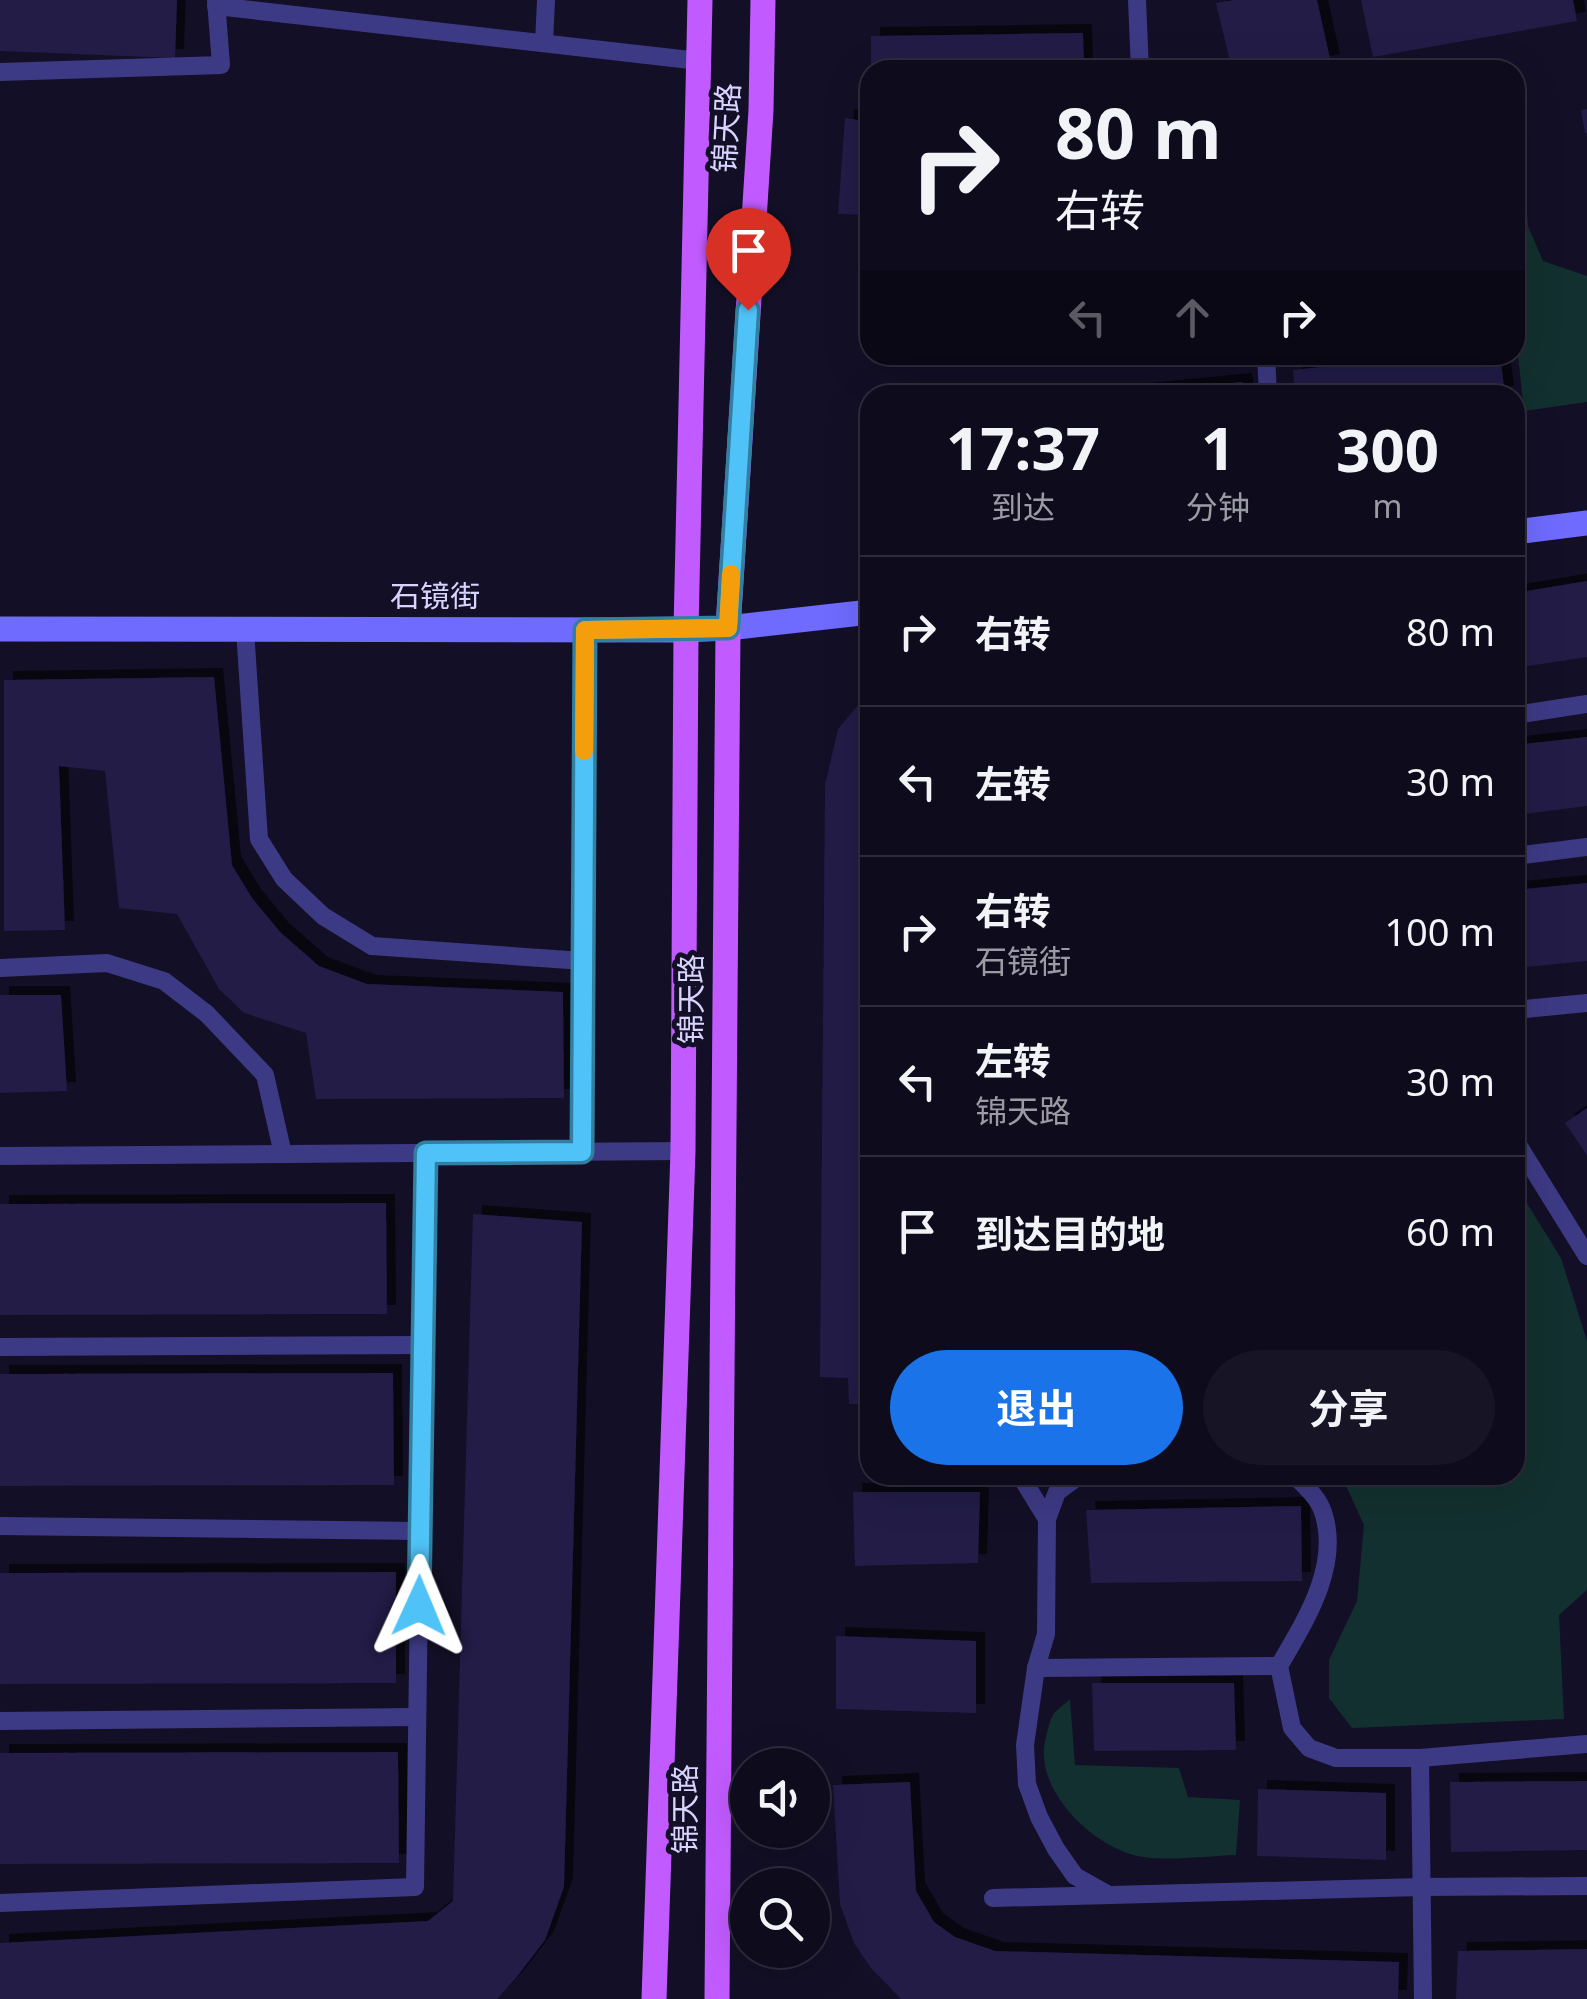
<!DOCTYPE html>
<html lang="zh">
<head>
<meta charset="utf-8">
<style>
  :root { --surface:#0e0b1c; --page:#171425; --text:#f1f3f6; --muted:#9b9ba3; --line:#2e2b3b; --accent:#1a73e8 }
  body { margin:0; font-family:"Noto Sans","Noto Sans SC",sans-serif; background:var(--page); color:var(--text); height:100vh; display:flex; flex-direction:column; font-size:38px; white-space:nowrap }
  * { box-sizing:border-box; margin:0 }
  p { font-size:32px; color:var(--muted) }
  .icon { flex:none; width:55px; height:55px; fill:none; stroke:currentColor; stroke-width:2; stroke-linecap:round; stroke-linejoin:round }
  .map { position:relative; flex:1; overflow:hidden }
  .panel { position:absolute; left:860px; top:385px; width:665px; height:1100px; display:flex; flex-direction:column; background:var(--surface); border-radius:30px; box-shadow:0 10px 40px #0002,0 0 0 2px var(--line) }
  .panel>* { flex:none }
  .banner { position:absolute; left:860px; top:60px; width:665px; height:305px; border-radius:30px; box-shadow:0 10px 40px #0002,0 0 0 2px var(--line); background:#0e0b1c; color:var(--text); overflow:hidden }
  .fabs { position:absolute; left:730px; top:1748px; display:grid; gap:20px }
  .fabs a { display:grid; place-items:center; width:100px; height:100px; border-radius:50%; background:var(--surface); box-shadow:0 10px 40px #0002,0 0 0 2px var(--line); font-size:50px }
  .pin { position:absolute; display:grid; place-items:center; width:85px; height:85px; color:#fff; margin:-102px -42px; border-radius:50% 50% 50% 0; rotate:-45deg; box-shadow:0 0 10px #0007 }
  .pin .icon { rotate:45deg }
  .me { position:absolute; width:110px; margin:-55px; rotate:1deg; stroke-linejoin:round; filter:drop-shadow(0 0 8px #0008) }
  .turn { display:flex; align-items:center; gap:35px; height:210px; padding:0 30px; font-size:45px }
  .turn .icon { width:130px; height:130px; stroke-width:2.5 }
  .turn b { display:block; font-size:70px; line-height:85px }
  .lanes { display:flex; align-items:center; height:95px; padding:0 30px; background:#0003; justify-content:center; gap:50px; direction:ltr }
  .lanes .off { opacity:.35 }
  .eta { display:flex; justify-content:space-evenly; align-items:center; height:170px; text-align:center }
  .eta b { font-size:60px; font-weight:700; line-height:70px }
  .action { display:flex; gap:20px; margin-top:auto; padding:20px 30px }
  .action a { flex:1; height:115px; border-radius:60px; background:var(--accent); color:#fff; font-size:40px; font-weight:700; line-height:115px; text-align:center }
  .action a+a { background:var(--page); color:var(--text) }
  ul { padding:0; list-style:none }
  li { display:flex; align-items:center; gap:30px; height:150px; padding:0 30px; border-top:2px solid var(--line) }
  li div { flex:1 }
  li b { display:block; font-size:38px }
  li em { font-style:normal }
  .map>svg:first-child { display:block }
</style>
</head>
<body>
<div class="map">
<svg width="1587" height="1999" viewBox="0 0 1587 1999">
  <defs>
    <filter id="shadow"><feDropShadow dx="9" dy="-9" stdDeviation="0" flood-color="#0009"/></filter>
  </defs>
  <rect width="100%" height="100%" fill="#130f26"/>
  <g fill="#12302f">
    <polygon points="1519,105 1528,226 1543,261 1587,276 1587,402 1524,411 1515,328 1515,106"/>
    <polygon points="1515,1184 1561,1258 1587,1341 1587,1590 1559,1615 1564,1719 1352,1728 1329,1698 1329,1660 1357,1601 1364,1525 1341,1475 1515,1475"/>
    <path d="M1070,1699l5,66 104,3 9,29 52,3 -4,55c-26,1 -68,6 -93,2 -48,-7 -112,-68 -97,-120 2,-7 3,-16 7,-22 4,-6 12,-11 17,-16z"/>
  </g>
  <g fill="#241b47" filter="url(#shadow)">
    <polygon points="0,0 177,0 175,58 0,51"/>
    <polygon points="1234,0 1317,0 1331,63 1296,70 1232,70 1216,3"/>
    <polygon points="1361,0 1573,0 1577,21 1373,57"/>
    <polygon points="1083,33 1084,70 871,70 871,36"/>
    <polygon points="1587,109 1587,133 1585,133 1581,110"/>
    <polygon points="845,118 870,122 870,215 838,214"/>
    <polygon points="1436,355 1500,355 1505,395 1295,395 1293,370"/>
    <polygon points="1243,382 1245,395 1138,395 1138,392"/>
    <polygon points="1587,581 1587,657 1515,668 1515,593"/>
    <polygon points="214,677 232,865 252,898 280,932 319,966 367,984 563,992 564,1098 316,1099 306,1033 244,1013 219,989 177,914 119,908 105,771 59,766 65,930 4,931 4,680"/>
    <polygon points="870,695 870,1405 849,1404 848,1378 820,1377 825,785 838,729 864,698"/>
    <polygon points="1587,737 1587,806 1515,815 1515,745"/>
    <polygon points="1587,883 1587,961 1515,968 1515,890"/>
    <polygon points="0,995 61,995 67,1091 0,1093"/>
    <polygon points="1587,1108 1587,1155 1565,1123"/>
    <polygon points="386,1203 387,1314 0,1315 0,1204"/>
    <polygon points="473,1214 582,1222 564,1887 545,1940 516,1978 497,1999 0,1999 0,1943 428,1921 453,1901"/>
    <polygon points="393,1373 394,1485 0,1486 0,1374"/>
    <polygon points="853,1492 980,1492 978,1563 855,1566"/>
    <polygon points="1301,1506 1302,1581 1091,1583 1086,1510"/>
    <polygon points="396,1572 396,1683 0,1684 0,1573"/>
    <polygon points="836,1636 976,1641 976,1713 836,1709"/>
    <polygon points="1092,1683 1234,1683 1236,1750 1094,1751"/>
    <polygon points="398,1752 399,1863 0,1864 0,1753"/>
    <polygon points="1587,1781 1587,1850 1451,1852 1450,1782"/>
    <polygon points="910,1782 916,1891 934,1922 955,1937 995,1951 1399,1962 1398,1999 901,1999 871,1968 854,1943 840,1904 833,1785"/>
    <polygon points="1258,1789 1386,1793 1386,1860 1257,1856"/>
    <polygon points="1587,1949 1587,1999 1456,1999 1458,1951"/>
  </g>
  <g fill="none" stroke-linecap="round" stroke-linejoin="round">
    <g stroke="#3d3a85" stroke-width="18">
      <polyline points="1137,0 1140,70"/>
      <polyline points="216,6 699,61"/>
      <polyline points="544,43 546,0"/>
      <polyline points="0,72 221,65 216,0"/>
      <polyline points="1266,355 1268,395"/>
      <polyline points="245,630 259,839 284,879 323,916 372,946 583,961"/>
      <polyline points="1515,715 1587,704"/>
      <polyline points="1515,856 1587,847"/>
      <polyline points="0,968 107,963 164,981 207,1014 265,1075 283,1154"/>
      <polyline points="1515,1010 1587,1003"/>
      <polyline points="1515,1140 1587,1256"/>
      <polyline points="582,1152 585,630"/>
      <polyline points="0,1156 683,1151"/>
      <polyline points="0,1347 423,1345"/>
      <polyline points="1020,1475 1047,1519"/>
      <polyline points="1086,1475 1079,1476 1057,1492 1047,1519 1046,1634 1036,1668 1025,1745 1027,1784 1039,1817 1056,1849 1075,1876 1109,1895"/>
      <path d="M1294,1475c11,11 24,22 29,37 18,54 -18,109 -44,154l13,62 17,20 27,10h84l167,-14"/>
      <polyline points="0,1526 420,1531"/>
      <polyline points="1036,1668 1279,1666"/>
      <polyline points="0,1721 417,1717"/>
      <polyline points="1420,1758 1423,1999"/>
      <polyline points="993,1898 1421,1887 1587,1886"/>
      <polyline points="0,1903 415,1887 425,1153"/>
    </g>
    <g stroke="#6f6bff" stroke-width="25">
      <polyline points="1515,532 1587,523"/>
      <polyline points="0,629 686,630 728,628 870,612"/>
    </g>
    <g stroke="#c25bff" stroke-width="25">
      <polyline points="654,1999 683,1151 686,630 700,0"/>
      <polyline points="717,1999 728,628 761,110 763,0"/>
    </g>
  </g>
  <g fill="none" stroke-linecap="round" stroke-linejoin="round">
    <g stroke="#337fa1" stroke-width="25">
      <polyline id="route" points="419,1606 426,1153 582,1152 585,630 728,628 748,310"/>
    </g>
    <use href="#route" stroke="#4fc3f7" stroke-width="18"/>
    <polyline stroke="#f59e0b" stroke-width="18" points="584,751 585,630 728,628 731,574"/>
  </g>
  <g text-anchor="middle" stroke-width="10" stroke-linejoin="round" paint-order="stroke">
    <g font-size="30" fill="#d9d4ff" stroke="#130f26">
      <text transform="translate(727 128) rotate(-87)" y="10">锦天路</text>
      <text x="435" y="607">石镜街</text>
      <text transform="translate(692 999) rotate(-90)" y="10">锦天路</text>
      <text transform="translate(686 1809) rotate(-90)" y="10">锦天路</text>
    </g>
  </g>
</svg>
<div class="fabs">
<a><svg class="icon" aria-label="sound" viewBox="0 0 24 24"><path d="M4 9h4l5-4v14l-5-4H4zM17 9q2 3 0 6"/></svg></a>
<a><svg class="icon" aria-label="search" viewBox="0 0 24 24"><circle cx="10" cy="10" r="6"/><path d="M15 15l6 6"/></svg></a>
</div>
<div class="pin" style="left:748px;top:310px;background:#d93025"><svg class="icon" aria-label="arrive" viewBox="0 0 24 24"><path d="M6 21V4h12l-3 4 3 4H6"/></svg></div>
<svg class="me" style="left:419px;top:1606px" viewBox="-20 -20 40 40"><path d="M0-17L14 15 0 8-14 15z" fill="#4fc3f7" stroke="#fff" stroke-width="4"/></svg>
<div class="banner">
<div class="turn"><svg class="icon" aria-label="right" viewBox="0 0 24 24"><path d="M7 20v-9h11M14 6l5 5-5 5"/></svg><div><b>80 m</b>右转</div></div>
<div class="lanes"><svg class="icon off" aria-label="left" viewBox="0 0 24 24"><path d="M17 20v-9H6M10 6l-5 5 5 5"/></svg><svg class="icon off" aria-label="ahead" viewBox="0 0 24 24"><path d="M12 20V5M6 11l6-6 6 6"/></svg><svg class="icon" aria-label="right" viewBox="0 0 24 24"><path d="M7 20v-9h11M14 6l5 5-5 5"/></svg></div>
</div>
<section class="panel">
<div class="eta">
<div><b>17:37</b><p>到达</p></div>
<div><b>1</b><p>分钟</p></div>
<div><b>300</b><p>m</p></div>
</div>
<ul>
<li><svg class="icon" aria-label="right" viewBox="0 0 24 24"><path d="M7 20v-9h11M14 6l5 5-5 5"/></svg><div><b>右转</b></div><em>80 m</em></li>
<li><svg class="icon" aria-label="left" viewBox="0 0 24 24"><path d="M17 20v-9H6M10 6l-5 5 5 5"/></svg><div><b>左转</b></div><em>30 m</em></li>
<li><svg class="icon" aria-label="right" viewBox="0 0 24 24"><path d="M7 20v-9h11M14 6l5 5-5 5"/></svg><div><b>右转</b><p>石镜街</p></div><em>100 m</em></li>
<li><svg class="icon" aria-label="left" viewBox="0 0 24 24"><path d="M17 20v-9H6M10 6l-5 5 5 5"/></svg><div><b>左转</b><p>锦天路</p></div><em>30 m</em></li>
<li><svg class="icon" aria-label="arrive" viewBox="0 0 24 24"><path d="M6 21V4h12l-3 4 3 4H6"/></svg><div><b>到达目的地</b></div><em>60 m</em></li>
</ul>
<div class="action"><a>退出</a><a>分享</a></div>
</section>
</div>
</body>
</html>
